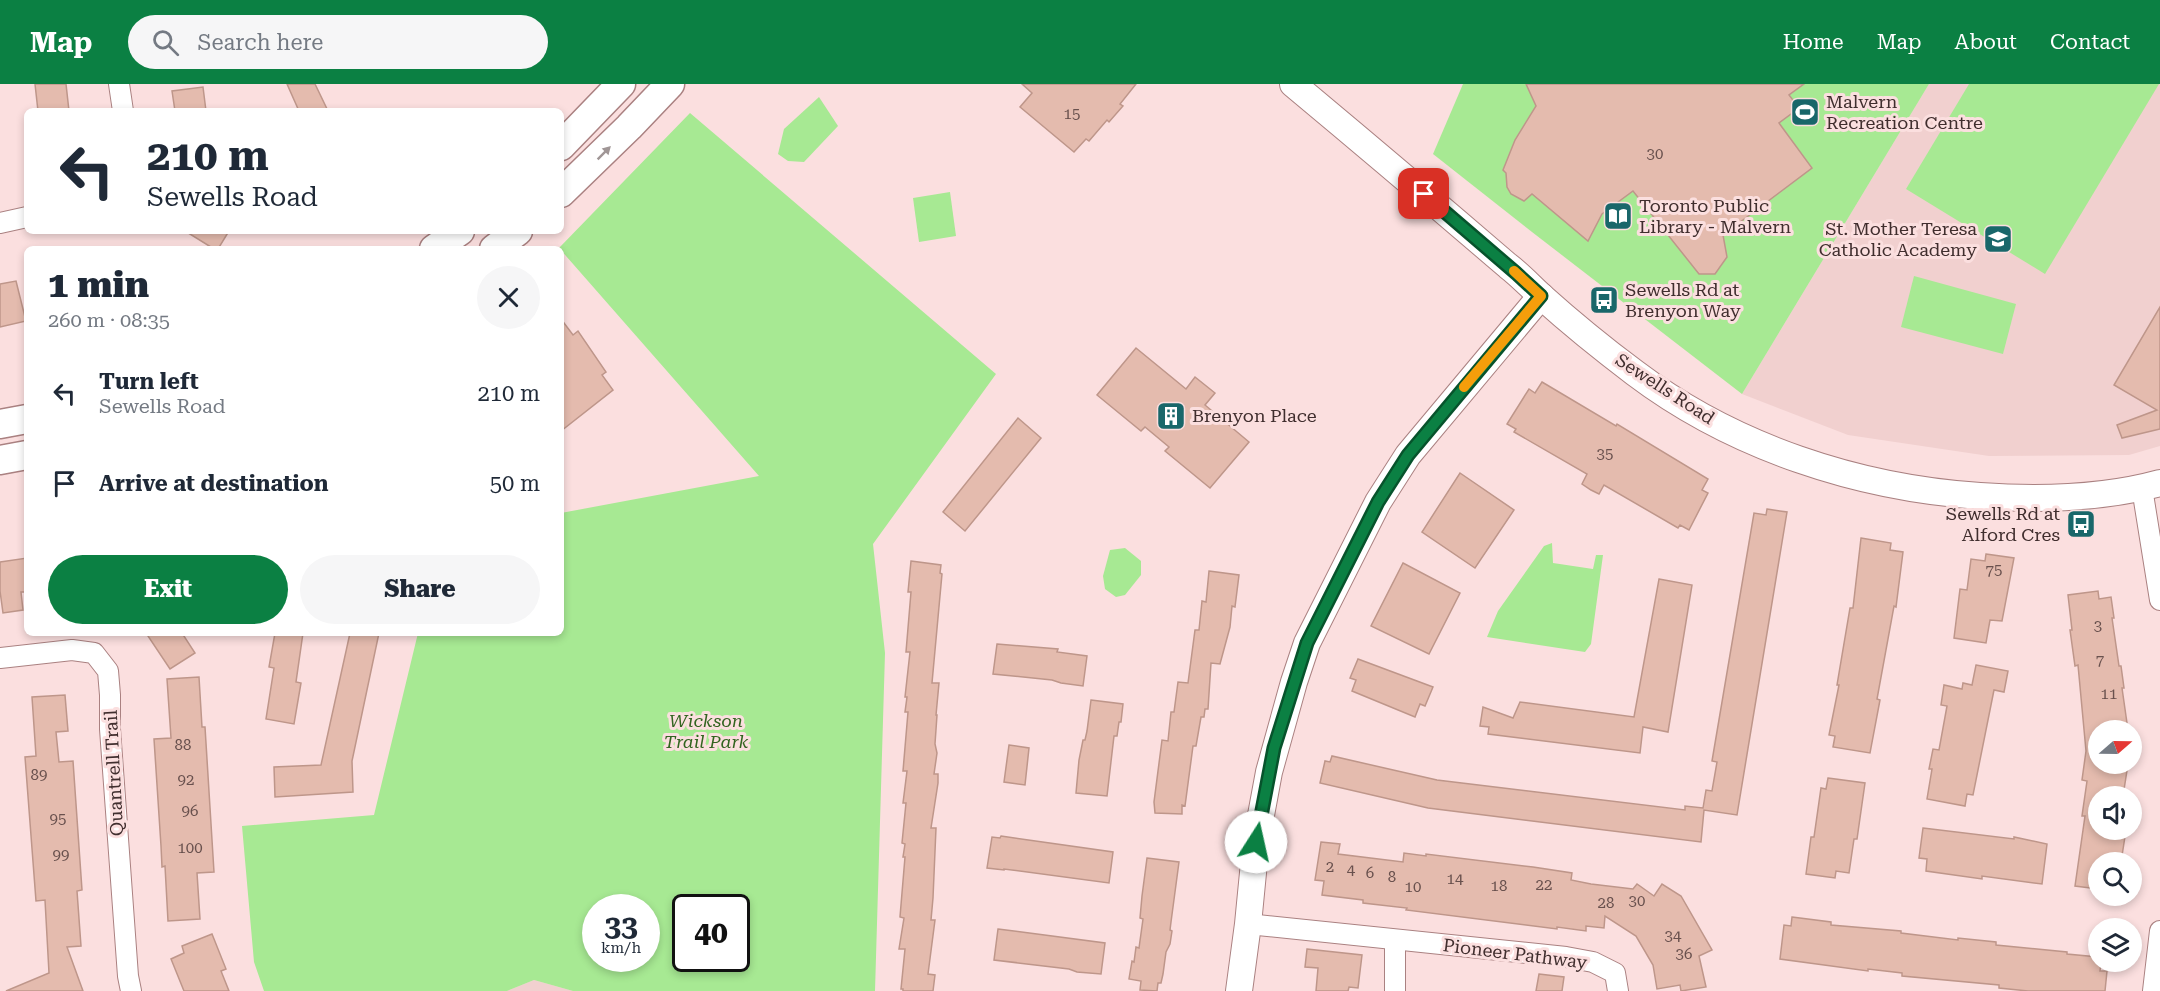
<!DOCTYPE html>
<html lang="en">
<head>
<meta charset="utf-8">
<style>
  :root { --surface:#fff; --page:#f6f6f7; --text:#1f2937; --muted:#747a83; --accent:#0b8043 }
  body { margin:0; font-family:"Roboto Serif",serif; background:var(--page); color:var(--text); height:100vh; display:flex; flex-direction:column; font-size:22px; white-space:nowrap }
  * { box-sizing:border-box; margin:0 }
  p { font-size:20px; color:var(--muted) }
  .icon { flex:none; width:33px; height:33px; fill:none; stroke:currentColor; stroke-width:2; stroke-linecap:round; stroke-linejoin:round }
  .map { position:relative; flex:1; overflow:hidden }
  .sheet { position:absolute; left:24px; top:162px; width:540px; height:390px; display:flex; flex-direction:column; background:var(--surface); border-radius:9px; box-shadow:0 3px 9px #0003 }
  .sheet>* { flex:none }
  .banner { position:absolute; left:24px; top:24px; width:540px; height:126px; border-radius:9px; box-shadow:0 3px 9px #0003; background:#fff; color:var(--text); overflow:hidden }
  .needle { width:39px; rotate:70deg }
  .tools { position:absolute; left:2088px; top:636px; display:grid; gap:12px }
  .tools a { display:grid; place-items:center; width:54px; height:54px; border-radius:50%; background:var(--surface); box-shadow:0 3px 9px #0003; font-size:30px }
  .speed { position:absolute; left:582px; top:810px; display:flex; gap:12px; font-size:30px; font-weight:700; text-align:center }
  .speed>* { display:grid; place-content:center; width:78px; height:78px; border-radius:50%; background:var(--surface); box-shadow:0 3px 9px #0003; line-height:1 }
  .speed small { font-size:15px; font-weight:400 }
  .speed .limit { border:3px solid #111; border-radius:9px; background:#fff; color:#111 }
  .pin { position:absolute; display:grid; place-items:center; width:51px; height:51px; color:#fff; margin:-26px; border-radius:12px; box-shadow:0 3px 9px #0006 }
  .me { position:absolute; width:66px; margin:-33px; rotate:10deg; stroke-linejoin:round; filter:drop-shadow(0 0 4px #0008) }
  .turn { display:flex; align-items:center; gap:21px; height:126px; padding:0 24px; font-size:27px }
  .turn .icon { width:78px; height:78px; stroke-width:2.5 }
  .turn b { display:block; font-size:42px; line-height:51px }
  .round { display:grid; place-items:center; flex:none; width:63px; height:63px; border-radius:32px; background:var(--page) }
  .summary { display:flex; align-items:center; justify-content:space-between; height:102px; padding:0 24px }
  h1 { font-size:36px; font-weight:800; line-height:45px }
  .cta { display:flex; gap:12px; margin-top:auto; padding:12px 24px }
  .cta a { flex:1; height:69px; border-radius:36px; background:var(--accent); color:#fff; font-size:24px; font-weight:800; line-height:69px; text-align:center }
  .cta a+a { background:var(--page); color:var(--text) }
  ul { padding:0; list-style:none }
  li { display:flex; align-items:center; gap:18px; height:90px; padding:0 24px }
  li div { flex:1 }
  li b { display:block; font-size:22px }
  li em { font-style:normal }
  header { display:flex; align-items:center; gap:36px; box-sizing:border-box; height:84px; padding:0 30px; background:var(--accent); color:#fff }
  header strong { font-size:28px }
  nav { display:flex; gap:33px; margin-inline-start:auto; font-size:21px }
  .search { width:420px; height:54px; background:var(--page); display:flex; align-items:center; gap:15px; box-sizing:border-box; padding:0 21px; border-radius:33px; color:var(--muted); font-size:22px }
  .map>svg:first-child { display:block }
</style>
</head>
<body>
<header>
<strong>Map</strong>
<div class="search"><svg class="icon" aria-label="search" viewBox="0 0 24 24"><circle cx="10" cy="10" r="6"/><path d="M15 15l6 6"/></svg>Search here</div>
<nav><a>Home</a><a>Map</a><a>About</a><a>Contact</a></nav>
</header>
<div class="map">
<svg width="2160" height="907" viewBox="0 0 2160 907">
  <rect width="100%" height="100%" fill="#fbdfdf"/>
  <g fill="#f1d0cf">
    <polygon points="1929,0 2160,0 2160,362 2129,371 1989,372 1848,351 1742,310"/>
    <polygon points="534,896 573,907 507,907"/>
  </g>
  <g fill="#a7e993" fill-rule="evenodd">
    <polygon points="1463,0 1929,0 1742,310 1532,148 1433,70"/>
    <polygon points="1969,0 2159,0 2045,190 1906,105"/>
    <polygon points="819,13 838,42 804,78 788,77 778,70 784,45"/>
    <path d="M690,29l306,261 -123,170 12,109 -10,338h-302l-39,-11 -27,11h-243l-10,-29 -12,-136 132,-11 44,-182h143v-120l198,-37 -200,-228zM596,824h50v50h-50zM686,824h50v50h-50z"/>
    <polygon points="950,108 956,152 919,158 913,114"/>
    <polygon points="1914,192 2016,220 2003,270 1901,243"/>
    <polygon points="1552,459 1553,479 1593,485 1596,471 1603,471 1591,560 1585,568 1487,553 1498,527 1544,462"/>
    <polygon points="1125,464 1141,477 1141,491 1125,511 1116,513 1105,505 1103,492 1110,466"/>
  </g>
  <g fill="#e4bbae" stroke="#be968a" stroke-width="1.5">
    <polygon points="35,0 66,0 69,27 38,27"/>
    <polygon points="287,0 315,0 328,27 299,27"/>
    <polygon points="1022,0 1136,0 1120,20 1123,22 1109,38 1107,36 1089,57 1086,55 1074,68 1020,23 1032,9"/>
    <polygon points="1526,0 1804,0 1789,11 1799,24 1779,39 1812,84 1723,151 1727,173 1715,190 1699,190 1633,107 1602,130 1588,157 1532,110 1524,117 1511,110 1507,103 1506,89 1503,86 1515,56 1536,22"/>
    <polygon points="203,3 206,27 175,27 172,7"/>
    <polygon points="185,147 229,147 218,165 214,165"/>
    <polygon points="16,197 26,237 0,243 0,200"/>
    <polygon points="2160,223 2160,345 2122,354 2117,341 2157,326 2114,301"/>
    <polygon points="561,235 573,251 578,247 606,288 602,291 613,306 561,347"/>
    <polygon points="1136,264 1186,305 1195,293 1215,309 1205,321 1249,358 1210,404 1165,367 1169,363 1145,343 1141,347 1097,311"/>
    <polygon points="1542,298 1616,342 1617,340 1708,395 1702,406 1708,409 1689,446 1680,441 1678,444 1604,401 1599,410 1591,406 1582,400 1587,390 1514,348 1516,345 1507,340 1529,305 1535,309"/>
    <polygon points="1018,334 1041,354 965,447 943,428"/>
    <polygon points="1460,389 1514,426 1475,484 1422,448"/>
    <polygon points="1767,425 1787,428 1737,731 1704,726 1701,758 1428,724 1320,699 1325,677 1330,678 1332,672 1437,696 1685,726 1685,722 1703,724 1706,706 1712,707 1717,678 1712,677 1754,429 1766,431"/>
    <polygon points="1861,454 1891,459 1890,466 1903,468 1896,523 1894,522 1877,615 1880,616 1870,669 1833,663 1835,652 1829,651 1839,601 1837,601 1850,524 1853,524"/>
    <polygon points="1986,470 2014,474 2002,537 1990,536 1986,559 1954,554 1960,505 1967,506 1971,475 1985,477"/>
    <polygon points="27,474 27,508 21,508 23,526 3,529 0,507 0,478"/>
    <polygon points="911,477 941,481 940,489 942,490 932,599 939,599 936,631 937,631 935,660 937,669 934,690 938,690 938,699 931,744 936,744 933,814 931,836 935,836 928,890 935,891 933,907 903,907 903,905 901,905 905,865 899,865 904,834 900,833 905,773 903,773 905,760 902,759 906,719 903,719 907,687 903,687 908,628 905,628 907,613 905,613 910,568 906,568 911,508 908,508"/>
    <polygon points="1403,479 1460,509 1429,570 1371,542"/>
    <polygon points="1209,487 1239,491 1235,523 1232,522 1230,543 1220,580 1211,579 1208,625 1205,625 1204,633 1201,633 1196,662 1193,662 1185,722 1182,721 1182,730 1155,729 1154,718 1162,656 1168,657 1171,628 1174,628 1178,598 1188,599 1195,546 1199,546 1202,517 1206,518"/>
    <polygon points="1659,495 1692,501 1668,648 1643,643 1640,669 1488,650 1489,643 1480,642 1483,623 1513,634 1520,618 1634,633"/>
    <polygon points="2098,507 2099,515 2111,513 2114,534 2112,534 2119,582 2121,582 2124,604 2122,604 2127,639 2113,641 2114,646 2098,646 2098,680 2128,680 2123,712 2098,712 2098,746 2126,746 2121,778 2098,778 2098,805 2075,802 2085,732 2082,732 2087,697 2082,696 2086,667 2078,581 2075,582 2070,546 2072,546 2068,511"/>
    <polygon points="146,549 182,549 195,569 170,585"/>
    <polygon points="275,549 303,549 296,598 301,599 294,640 266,635 274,584 269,583"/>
    <polygon points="350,549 379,549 352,677 353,708 275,713 274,683 321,681"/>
    <polygon points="997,560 1058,565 1057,568 1087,572 1083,602 1061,599 1052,596 993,590"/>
    <polygon points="1358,575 1433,603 1425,622 1420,620 1415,633 1352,607 1356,596 1350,594"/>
    <polygon points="1976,581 2008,587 2004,608 1994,606 1973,711 1967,710 1965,722 1927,715 1932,685 1929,685 1933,665 1939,666 1947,622 1941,621 1944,601 1962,605 1963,599 1972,601"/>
    <polygon points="199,593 202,643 205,643 214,788 197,789 200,835 168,837 165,782 162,783 161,762 154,655 171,654 167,595"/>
    <polygon points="65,611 68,647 56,648 59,678 73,677 82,806 77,807 81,862 67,863 83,907 6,907 49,889 45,816 36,817 25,673 36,672 32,613"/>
    <polygon points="1091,616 1123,620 1121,638 1119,638 1117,652 1114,652 1107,712 1076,709 1079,676 1083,656 1085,656 1087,647"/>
    <polygon points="1009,661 1029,664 1025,701 1004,698"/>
    <polygon points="1828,694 1865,699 1857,755 1854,755 1849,789 1836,787 1835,794 1806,790 1811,753 1814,753 1821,704 1826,705"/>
    <polygon points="1923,744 2014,755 2014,753 2047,760 2042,800 1982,792 1982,795 1926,787 1927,775 1919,774"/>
    <polygon points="1001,752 1113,768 1109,799 1004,785 1004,786 987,784 992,753 1000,754"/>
    <polygon points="1321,758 1340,760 1338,770 1403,778 1404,769 1426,772 1426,770 1533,783 1572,789 1571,796 1591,800 1633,805 1637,800 1654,812 1662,800 1681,812 1712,866 1699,872 1706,903 1681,907 1680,901 1657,905 1653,881 1636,852 1605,832 1604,844 1586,842 1586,847 1557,843 1557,845 1406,826 1407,824 1363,819 1363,816 1322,811 1324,797 1315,796"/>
    <polygon points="1147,774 1179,778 1171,838 1170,846 1172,847 1170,860 1166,868 1163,890 1161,899 1158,899 1157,907 1140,906 1141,897 1129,895 1132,877 1134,878 1136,863 1139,864 1143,835 1140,834 1142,812"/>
    <polygon points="1792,833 1831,838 1831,841 1901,847 1901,849 1958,856 1958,854 1996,858 1996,861 2067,868 2067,870 2098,873 2098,878 2101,878 2100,887 2107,887 2105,907 2028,907 1999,904 1999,901 1902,892 1902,889 1868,885 1868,887 1780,875 1784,841 1791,842"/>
    <polygon points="998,845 1105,859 1101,890 1077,888 1069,885 994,876"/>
    <polygon points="212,850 226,885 221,887 229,907 184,907 171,875 184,869 182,862"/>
    <polygon points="1307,865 1362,871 1358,904 1349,903 1348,907 1316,907 1318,884 1305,883"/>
    <polygon points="1539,890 1564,893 1562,907 1536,907"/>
  </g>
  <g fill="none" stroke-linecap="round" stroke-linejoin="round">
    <g stroke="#aa8181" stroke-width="22">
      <g id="minor">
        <polyline points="119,0 123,27"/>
        <polyline points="0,139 27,133"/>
        <polyline points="2142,404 2160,516"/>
        <polyline points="0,574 72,566 94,569 108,587 110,611 110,645 128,892 131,907"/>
        <polyline points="1248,840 1566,873 1593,878 1615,889 1618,907"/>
        <polyline points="1395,907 1395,856"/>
        <polyline points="2153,907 2160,847"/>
      </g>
    </g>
    <g stroke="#aa8181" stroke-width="28">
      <g id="tertiary">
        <path d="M1293,0c72,60 144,121 215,182 12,9 22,20 33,30 30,27 62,53 94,77 98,74 223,115 345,123 59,4 122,3 180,-13"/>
        <polyline points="1239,907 1248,840 1256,758 1269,688 1294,598 1307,559 1378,418 1408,371 1541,212"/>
      </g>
    </g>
    <g stroke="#aa8181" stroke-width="31">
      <g id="secondary">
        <polyline points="561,62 621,0"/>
        <polyline points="561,109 629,43 670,0"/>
        <polyline points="434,165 460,147"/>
        <polyline points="494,165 518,147"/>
        <polyline points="0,340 27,335"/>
        <polyline points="0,376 27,371"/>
      </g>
    </g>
    <use href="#minor" stroke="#fff" stroke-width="20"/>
    <use href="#tertiary" stroke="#fff" stroke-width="26"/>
    <use href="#secondary" stroke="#fff" stroke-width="28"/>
  </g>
  <defs><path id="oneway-solid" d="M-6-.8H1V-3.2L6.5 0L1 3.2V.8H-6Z" transform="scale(1.5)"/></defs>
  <use fill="#a09696" href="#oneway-solid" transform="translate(604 69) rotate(-45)"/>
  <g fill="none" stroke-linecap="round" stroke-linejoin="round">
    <g stroke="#07532c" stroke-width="15">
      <polyline id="route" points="1256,758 1274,664 1307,559 1378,418 1408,371 1541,212 1516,189 1424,110"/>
    </g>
    <use href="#route" stroke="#0b8043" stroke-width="10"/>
    <polyline stroke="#f59e0b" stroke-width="10" points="1464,303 1541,212 1514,187"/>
  </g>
  <defs>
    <g id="stadium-square" transform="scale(1.5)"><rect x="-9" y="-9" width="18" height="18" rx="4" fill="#19676a" stroke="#fbdfdf"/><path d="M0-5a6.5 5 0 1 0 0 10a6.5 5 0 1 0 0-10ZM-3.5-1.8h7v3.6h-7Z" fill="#fff"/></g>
    <g id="library-square" transform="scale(1.5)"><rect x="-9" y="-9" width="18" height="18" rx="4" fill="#19676a" stroke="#fbdfdf"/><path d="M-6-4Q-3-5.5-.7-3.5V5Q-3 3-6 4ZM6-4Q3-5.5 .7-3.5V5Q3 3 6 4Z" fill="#fff"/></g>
    <g id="school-square" transform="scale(1.5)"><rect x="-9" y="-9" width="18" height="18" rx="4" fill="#19676a" stroke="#fbdfdf"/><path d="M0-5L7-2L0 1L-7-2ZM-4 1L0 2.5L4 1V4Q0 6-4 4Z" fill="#fff"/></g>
    <g id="bus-square" transform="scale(1.5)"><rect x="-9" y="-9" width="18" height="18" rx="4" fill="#19676a" stroke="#fbdfdf"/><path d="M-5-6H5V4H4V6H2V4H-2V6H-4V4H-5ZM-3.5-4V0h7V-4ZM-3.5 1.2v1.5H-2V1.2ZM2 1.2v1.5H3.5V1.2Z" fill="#fff"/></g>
    <g id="building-square" transform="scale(1.5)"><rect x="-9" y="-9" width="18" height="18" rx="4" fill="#19676a" stroke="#fbdfdf"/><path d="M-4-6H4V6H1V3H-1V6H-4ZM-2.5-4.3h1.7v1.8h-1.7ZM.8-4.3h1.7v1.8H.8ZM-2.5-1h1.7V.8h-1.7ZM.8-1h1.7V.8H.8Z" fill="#fff"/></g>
  </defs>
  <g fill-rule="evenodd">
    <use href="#stadium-square" x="1805" y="28"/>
    <use href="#library-square" x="1618" y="132"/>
    <use href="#school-square" x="1998" y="155"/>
    <use href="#bus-square" x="1604" y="216"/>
    <use href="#building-square" x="1171" y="332"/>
    <use href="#bus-square" x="2081" y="440"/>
  </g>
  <g text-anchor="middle" stroke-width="6" stroke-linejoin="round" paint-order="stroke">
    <g font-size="15" fill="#69514e">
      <text x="1072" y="35">15</text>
      <text x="1655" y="75">30</text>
      <text x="1605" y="375">35</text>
      <text x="1994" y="491">75</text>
      <text x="2098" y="547">3</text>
      <text x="2100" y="581">7</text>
      <text x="2109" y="615">11</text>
      <text x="183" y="666">88</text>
      <text x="39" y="696">89</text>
      <text x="186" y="701">92</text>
      <text x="190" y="732">96</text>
      <text x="58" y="740">95</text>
      <text x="190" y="769">100</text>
      <text x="61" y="776">99</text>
      <text x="1330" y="788">2</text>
      <text x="1351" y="791">4</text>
      <text x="1370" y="794">6</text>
      <text x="1392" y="798">8</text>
      <text x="1455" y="800">14</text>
      <text x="1544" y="806">22</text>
      <text x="1499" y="807">18</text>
      <text x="1413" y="808">10</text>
      <text x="1637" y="822">30</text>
      <text x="1606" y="824">28</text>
      <text x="1673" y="857">34</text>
      <text x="1684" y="875">36</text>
    </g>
    <g font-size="18" fill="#402e2e" stroke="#fbdfdf" text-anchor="start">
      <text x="1826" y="24">Malvern<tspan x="1826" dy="21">Recreation Centre</tspan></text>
      <text x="1639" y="128">Toronto Public<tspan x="1639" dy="21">Library - Malvern</tspan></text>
      <text x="1977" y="151" text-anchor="end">St. Mother Teresa<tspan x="1977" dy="21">Catholic Academy</tspan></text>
      <text x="1625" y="212">Sewells Rd at<tspan x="1625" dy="21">Brenyon Way</tspan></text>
      <text x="1192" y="338">Brenyon Place</text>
      <text x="2060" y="436" text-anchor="end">Sewells Rd at<tspan x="2060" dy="21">Alford Cres</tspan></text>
    </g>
    <g font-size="18" fill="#402e2e" stroke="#fbdfdf">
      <text transform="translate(1665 305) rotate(33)" y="6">Sewells Road</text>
      <text transform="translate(114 689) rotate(-93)" y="6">Quantrell Trail</text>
      <text transform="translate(1515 870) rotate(7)" y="6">Pioneer Pathway</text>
    </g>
    <g font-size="18" font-style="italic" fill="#326420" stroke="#fbdfdf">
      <text x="706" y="643">Wickson<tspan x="706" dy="21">Trail Park</tspan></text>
    </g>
  </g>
</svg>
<div class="tools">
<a><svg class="needle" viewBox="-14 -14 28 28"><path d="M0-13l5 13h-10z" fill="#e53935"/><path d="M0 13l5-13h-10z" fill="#747a83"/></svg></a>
<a><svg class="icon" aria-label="sound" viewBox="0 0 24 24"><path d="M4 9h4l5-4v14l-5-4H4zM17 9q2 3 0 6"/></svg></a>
<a><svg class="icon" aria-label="search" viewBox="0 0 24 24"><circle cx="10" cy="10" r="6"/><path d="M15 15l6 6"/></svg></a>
<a><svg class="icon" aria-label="layers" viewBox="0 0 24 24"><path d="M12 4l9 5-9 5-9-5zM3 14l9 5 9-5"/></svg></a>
</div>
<div class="speed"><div>33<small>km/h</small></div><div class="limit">40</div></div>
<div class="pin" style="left:1424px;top:110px;background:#d93025"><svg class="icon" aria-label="arrive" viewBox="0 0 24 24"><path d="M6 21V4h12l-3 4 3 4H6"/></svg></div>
<svg class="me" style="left:1256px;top:758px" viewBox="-20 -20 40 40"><circle r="19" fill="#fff"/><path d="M0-13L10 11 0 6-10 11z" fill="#0b8043"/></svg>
<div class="banner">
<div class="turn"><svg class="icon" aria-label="left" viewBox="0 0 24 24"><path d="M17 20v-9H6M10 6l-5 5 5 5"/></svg><div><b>210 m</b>Sewells Road</div></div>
</div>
<section class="sheet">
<div class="summary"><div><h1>1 min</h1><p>260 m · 08:35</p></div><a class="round"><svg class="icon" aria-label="close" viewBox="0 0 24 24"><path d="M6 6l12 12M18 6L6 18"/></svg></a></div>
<ul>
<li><svg class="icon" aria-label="left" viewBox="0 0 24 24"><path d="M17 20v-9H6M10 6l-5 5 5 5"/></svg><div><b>Turn left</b><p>Sewells Road</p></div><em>210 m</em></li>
<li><svg class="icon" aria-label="arrive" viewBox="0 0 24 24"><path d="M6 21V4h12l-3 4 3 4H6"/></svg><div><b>Arrive at destination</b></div><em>50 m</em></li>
</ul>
<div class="cta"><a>Exit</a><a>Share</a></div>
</section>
</div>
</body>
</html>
